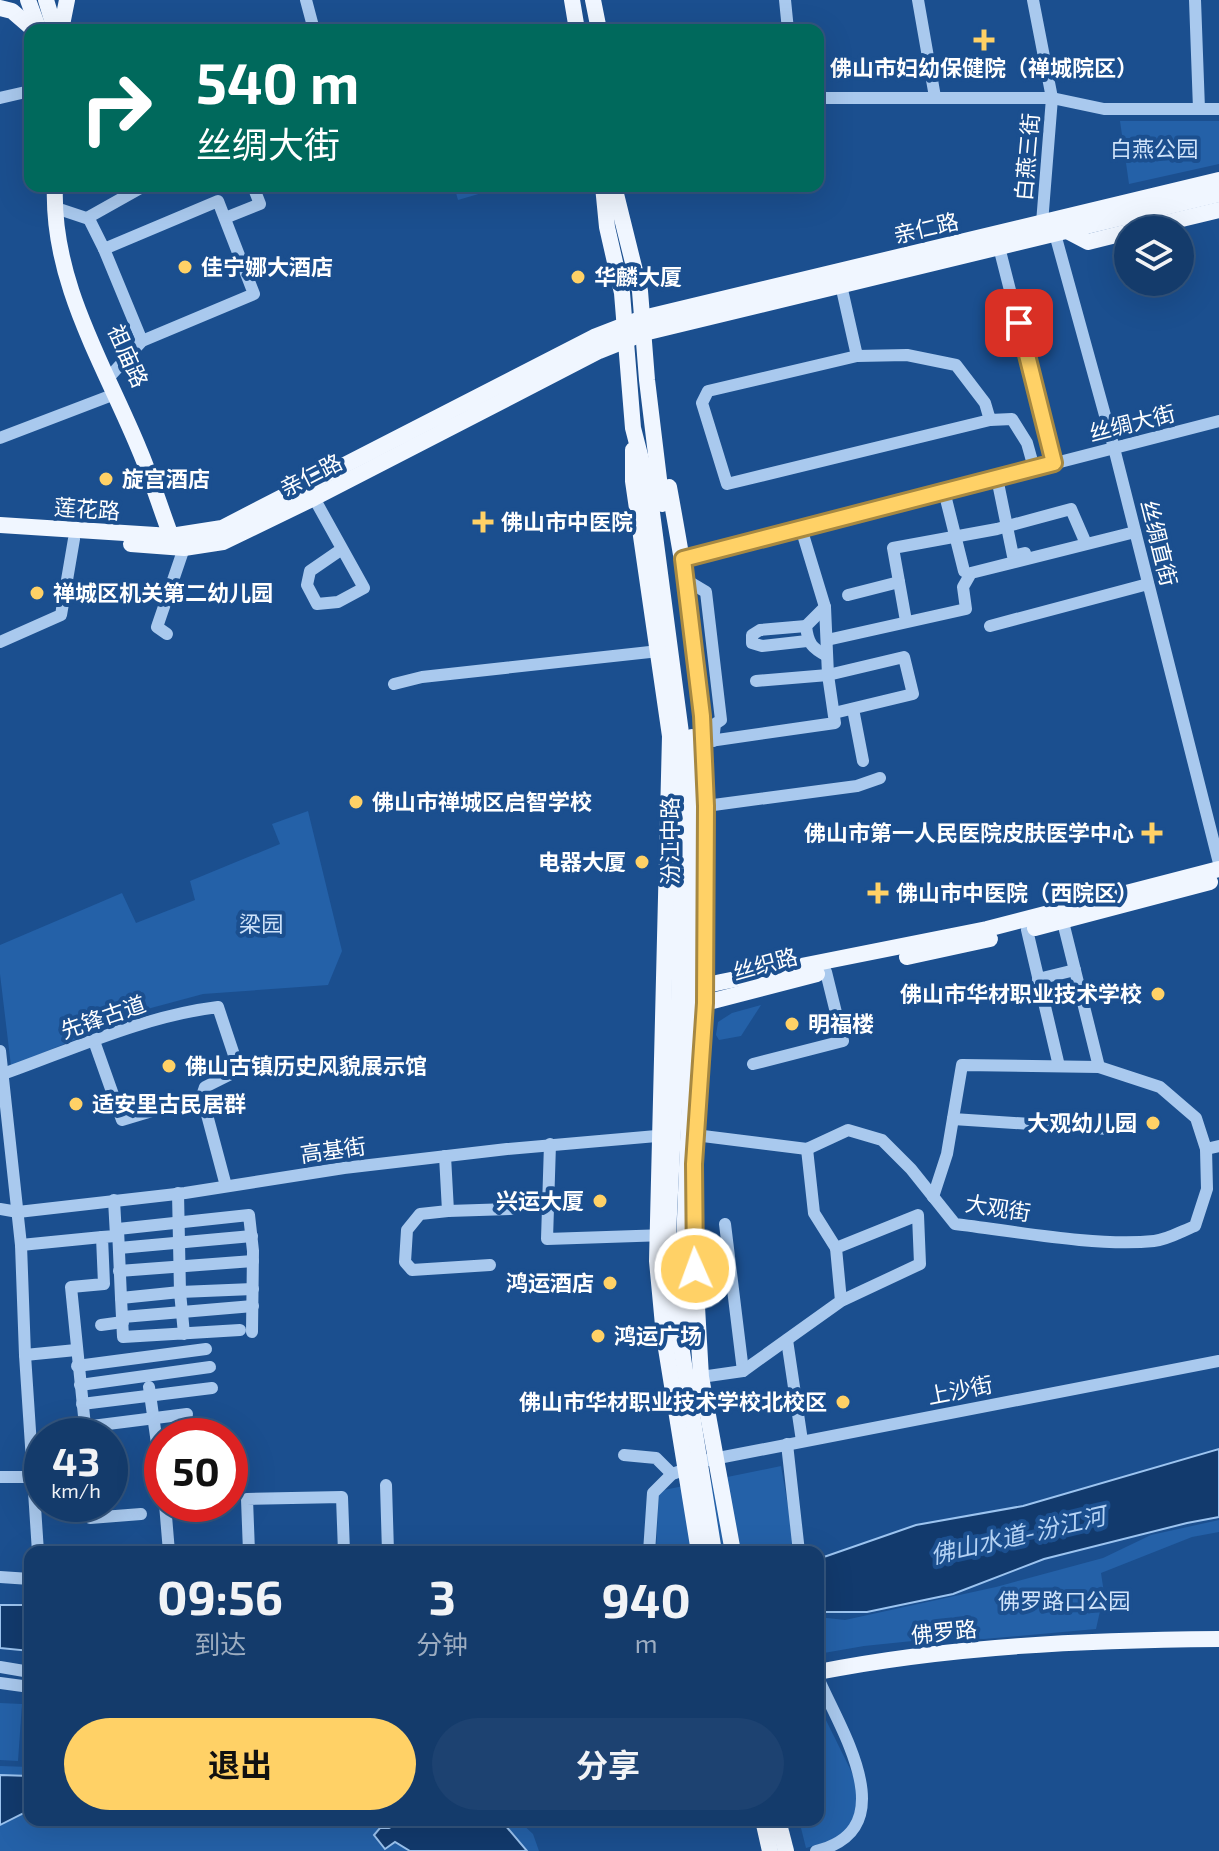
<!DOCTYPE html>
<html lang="zh">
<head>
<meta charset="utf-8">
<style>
  :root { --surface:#143b6b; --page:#1d4271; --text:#f1f3f6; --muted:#9dadc1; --line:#33557e; --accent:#ffd166 }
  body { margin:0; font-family:"Exo 2","Noto Sans SC",sans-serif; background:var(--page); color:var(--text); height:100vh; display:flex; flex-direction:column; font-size:30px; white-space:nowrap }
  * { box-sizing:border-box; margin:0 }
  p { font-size:26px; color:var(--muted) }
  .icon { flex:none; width:44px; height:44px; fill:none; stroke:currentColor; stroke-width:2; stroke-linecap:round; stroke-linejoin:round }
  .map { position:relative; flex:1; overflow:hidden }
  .sheet { position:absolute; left:24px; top:1546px; width:800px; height:280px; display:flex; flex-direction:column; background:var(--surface); border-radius:16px; box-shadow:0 8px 32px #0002,0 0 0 2px var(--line) }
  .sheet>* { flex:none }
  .guide { position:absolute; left:24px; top:24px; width:800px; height:168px; border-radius:16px; box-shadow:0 8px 32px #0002,0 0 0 2px var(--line); background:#00695c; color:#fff; overflow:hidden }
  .fabs { position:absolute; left:1114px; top:216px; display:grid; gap:16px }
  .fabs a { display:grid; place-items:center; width:80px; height:80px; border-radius:50%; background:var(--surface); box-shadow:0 8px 32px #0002,0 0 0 2px var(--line); font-size:40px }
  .speed { position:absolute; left:24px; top:1418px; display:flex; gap:16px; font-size:40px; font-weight:700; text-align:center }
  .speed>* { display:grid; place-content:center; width:104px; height:104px; border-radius:50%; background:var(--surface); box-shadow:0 8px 32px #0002,0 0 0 2px var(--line); line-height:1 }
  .speed small { font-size:20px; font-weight:400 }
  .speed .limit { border:12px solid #d22; background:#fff; color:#111 }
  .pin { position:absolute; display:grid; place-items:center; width:68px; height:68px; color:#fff; margin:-34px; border-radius:16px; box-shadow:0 4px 12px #0006 }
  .me { position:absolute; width:88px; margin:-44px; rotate:358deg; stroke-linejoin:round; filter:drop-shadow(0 0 6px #0008) }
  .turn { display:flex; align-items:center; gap:28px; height:168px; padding:0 40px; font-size:36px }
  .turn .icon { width:104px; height:104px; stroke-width:2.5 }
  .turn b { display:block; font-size:56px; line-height:68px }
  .eta { display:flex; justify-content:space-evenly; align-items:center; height:136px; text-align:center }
  .eta b { font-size:48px; font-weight:700; line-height:56px }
  .primary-button { display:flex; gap:16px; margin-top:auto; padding:16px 40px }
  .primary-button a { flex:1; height:92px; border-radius:48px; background:var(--accent); color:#111; font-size:32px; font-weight:700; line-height:92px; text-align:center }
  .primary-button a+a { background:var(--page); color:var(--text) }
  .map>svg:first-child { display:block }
</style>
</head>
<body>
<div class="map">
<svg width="1219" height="1851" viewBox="0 0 1219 1851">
  <rect width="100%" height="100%" fill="#1b4f8f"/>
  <g fill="#2461a8">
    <polygon points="1120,121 1219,121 1219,164 1129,184"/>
    <polygon points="454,186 506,186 458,200"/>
    <polygon points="308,811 342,951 328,985 203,994 151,1008 11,1066 0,974 0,945 122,893 136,923 195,900 190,881 280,844 272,824"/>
    <polygon points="761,1005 741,1036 719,1040 716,1035 718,1022 732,1013"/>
    <polygon points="781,1466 796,1552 656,1552 659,1491"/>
    <polygon points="1219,1520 1219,1532 1192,1537 1101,1573 1104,1593 1096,1629 984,1639 942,1638 864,1646 818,1654 818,1617 845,1620 996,1587 1103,1558 1151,1535"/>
    <polygon points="0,1703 22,1704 18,1761 0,1760"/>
    <polygon points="818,1704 862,1793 861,1810 846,1833 828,1842 806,1848 799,1820 818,1820"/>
    <polygon points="25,1708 30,1709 30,1756 23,1756"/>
    <polygon points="0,1766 30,1767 30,1820 518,1820 533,1834 539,1851 0,1851"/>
  </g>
  <g fill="#123a6d" stroke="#9cc4f0" stroke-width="2">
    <polygon points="1219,1449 1219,1517 1187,1523 1044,1559 953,1594 867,1612 818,1612 818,1559 916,1525 1023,1506"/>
    <polygon points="0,1605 30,1605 30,1651 0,1648"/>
    <polygon points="0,1775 30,1776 30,1810 0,1825"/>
    <polygon points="405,1820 490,1820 505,1825 527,1851 410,1851 395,1842 385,1849 374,1835 380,1828 389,1828"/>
  </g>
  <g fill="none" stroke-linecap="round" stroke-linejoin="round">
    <g stroke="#a9c9ee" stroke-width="12">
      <polyline points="306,0 314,30"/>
      <polyline points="785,0 788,30"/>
      <polyline points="918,0 935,97"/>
      <polyline points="1033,0 1052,98 1042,223"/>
      <polyline points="1195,0 1199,109"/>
      <polyline points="0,98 30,91"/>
      <polyline points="818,98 1052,98 1104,109 1219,109"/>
      <polyline points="62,210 89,219 104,249 218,201 254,294 142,341 112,374"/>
      <polyline points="87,218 144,186"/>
      <polyline points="225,218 260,204 253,186"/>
      <polyline points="1055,234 1114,448 1219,863"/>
      <polyline points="999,247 1054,463"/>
      <polyline points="104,249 142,341"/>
      <polyline points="841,285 857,356 907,355 956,365 985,403 990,420 1012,419 1027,443 1034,468"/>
      <polyline points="857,356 708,391 702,403 727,484 990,420"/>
      <polyline points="0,438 115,394"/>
      <polyline points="997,478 1013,556 1025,553"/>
      <polyline points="944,491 964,571"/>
      <polyline points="314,498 364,588 338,602 317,604 307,585 310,571 342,549"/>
      <polyline points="683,559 1219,421"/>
      <polyline points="686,580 706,592 721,720 715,724 713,741"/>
      <polyline points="848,595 899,582"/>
      <path d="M825,607l-19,19c2,18 6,22 21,30"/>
      <polyline points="906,621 893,548 997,529 1071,509 1084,539"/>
      <polyline points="806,626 760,630 752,635 752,643 762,646 807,641"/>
      <polyline points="990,626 1148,584"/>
      <polyline points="167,634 157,627 184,548"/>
      <polyline points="827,640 966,609 963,587 971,573 1135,532"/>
      <polyline points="0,642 61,615 74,539"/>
      <polyline points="756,681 828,675 904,657 913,694 834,713"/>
      <polyline points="394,684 422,677 659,651"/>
      <polyline points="853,709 863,761"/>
      <polyline points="703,742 835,723 828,675 825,607 801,528"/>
      <polyline points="706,806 857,786 880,778"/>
      <polyline points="1063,922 1099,1067"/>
      <polyline points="1027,930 1059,1066"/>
      <polyline points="1038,979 1075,970"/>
      <polyline points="94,1041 122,1120 202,1096"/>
      <polyline points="0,1051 21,1245 25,1355 38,1552"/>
      <polyline points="753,1064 843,1041 826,972"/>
      <path d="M3,1074c70,-25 141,-58 215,-67l21,63 -34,17 -3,9 24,90"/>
      <polyline points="953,1119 1109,1129"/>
      <path d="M695,1135l112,14 41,-19 34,10 29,29 44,55c59,7 141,23 199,17 13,-1 28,-10 41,-15l12,-37 -1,-40 13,-3"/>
      <polyline points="550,1144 547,1239 666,1235"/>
      <polyline points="807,1149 814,1213 836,1248"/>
      <polyline points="445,1156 448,1211 420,1214 407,1230 405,1262 412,1270 490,1265"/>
      <polyline points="178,1193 180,1292 253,1289"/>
      <polyline points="933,1197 947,1154 962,1065 1099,1067 1160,1087 1196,1118 1206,1149"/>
      <polyline points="0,1209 18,1212 185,1193 344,1168 507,1149 668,1135"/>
      <polyline points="448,1211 511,1209"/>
      <polyline points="725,1224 743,1371"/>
      <polyline points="21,1245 102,1237"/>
      <polyline points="119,1248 252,1236"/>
      <polyline points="119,1271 253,1261"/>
      <polyline points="121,1298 118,1229 249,1215 253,1251 252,1332"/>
      <polyline points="123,1317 253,1306"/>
      <polyline points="101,1325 123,1322"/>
      <polyline points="184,1334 180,1292 121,1298 123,1337 240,1330"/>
      <polyline points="787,1340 802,1441"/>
      <polyline points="25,1355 76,1350"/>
      <polyline points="77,1366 206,1349"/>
      <polyline points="701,1377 743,1371 841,1301 920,1264 918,1215 836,1248 841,1301"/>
      <polyline points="80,1385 210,1367"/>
      <polyline points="149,1387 162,1479"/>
      <polyline points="82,1404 212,1388"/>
      <polyline points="84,1427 187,1414"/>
      <polyline points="86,1436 71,1287 104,1284 102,1237 116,1236 114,1200"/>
      <polyline points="787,1444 799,1552"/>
      <polyline points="624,1455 656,1458 672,1474"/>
      <polyline points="708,1460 1219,1361"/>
      <polyline points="0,1477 33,1477"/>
      <polyline points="386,1485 388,1552"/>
      <polyline points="89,1504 90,1518 141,1514"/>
      <polyline points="165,1504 169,1552"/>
      <polyline points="249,1552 247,1499 342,1497 344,1552"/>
      <polyline points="649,1552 653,1493 672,1474 693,1467"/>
      <polyline points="0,1577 30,1579"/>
      <polyline points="0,1667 30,1672"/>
      <polyline points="0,1683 30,1687"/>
      <path d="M816,1851c90,-22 24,-122 2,-173"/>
    </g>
    <g stroke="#f0f6ff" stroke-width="16">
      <polyline points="28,0 39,30"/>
      <polyline points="46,0 55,30"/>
      <polyline points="572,0 577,30"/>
      <polyline points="593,0 599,30"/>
      <polyline points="0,8 12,11 34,30"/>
      <polyline points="61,30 67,0"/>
      <path d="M55,186c-4,95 49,178 84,263 12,28 21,58 32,87l-1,7"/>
      <polyline points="603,186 607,227 622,293 633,428 649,490 681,733 679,1001 668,1235 672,1289 714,1552"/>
      <polyline points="614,186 640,291 647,380 662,504"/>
      <polyline points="1136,230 1219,210"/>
      <polyline points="1067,231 1088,242 1128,232"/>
      <polyline points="633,450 633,481 670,736 657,1261 664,1336 699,1552"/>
      <path d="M669,487c14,76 27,152 33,229 6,85 4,171 1,257"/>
      <polyline points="0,525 171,536 222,528 594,337 643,318 1219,180"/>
      <polyline points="131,544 184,548 223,542 314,498 599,351 644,333 1219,194"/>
      <polyline points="1035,928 1210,882"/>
      <polyline points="907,957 990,939"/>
      <polyline points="686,995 694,988 721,982 987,929 1219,869"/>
      <polyline points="684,1002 705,1003 817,974"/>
      <polyline points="693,1236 701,1377 733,1552"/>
      <polyline points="690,1341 683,1270 694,988 692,737"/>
      <path d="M818,1672c131,-26 268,-32 401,-33"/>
      <polyline points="763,1820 770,1851"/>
      <polyline points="778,1820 786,1851"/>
    </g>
  </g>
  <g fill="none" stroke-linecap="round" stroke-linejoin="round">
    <g stroke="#a68842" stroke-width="20">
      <polyline id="route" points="695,1269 694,1164 705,1003 706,806 702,716 683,559 1054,463 1019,323"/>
    </g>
    <use href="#route" stroke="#ffd166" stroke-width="14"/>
  </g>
  <g fill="#ffd166" stroke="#1b4f8f" stroke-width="3">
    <path d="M980 28h8v8h8v8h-8v8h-8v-8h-8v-8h8z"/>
    <circle cx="185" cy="267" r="8"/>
    <circle cx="578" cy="277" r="8"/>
    <circle cx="106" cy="479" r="8"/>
    <path d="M479 510h8v8h8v8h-8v8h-8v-8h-8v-8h8z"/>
    <circle cx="37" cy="593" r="8"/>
    <circle cx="356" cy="802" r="8"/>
    <path d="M1148 821h8v8h8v8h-8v8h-8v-8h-8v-8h8z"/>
    <circle cx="642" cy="862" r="8"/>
    <path d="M874 881h8v8h8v8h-8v8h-8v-8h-8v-8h8z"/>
    <circle cx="1158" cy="994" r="8"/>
    <circle cx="792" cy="1024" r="8"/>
    <circle cx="169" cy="1066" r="8"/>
    <circle cx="76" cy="1104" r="8"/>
    <circle cx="1153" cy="1123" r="8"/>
    <circle cx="600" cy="1201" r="8"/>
    <circle cx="610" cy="1283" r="8"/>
    <circle cx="598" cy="1336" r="8"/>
    <circle cx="843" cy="1402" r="8"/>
  </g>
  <g text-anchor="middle" stroke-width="8" stroke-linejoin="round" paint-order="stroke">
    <g font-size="22" font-weight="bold" fill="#fff" stroke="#1b4f8f" text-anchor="start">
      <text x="984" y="76" text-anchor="middle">佛山市妇幼保健院（禅城院区）</text>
      <text x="201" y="275">佳宁娜大酒店</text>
      <text x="594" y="285">华麟大厦</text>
      <text x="122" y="487">旋宫酒店</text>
      <text x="501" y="530">佛山市中医院</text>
      <text x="53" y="601">禅城区机关第二幼儿园</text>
      <text x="372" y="810">佛山市禅城区启智学校</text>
      <text x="1134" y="841" text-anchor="end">佛山市第一人民医院皮肤医学中心</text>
      <text x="626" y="870" text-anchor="end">电器大厦</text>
      <text x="896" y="901">佛山市中医院（西院区）</text>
      <text x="1142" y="1002" text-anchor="end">佛山市华材职业技术学校</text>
      <text x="808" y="1032">明福楼</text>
      <text x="185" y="1074">佛山古镇历史风貌展示馆</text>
      <text x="92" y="1112">适安里古民居群</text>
      <text x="1137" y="1131" text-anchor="end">大观幼儿园</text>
      <text x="584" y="1209" text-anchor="end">兴运大厦</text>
      <text x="594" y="1291" text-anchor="end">鸿运酒店</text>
      <text x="614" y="1344">鸿运广场</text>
      <text x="827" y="1410" text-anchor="end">佛山市华材职业技术学校北校区</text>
    </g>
    <g font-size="22" fill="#cfe3fa" stroke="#1b4f8f">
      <text x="1154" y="157">白燕公园</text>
      <text x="261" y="932">梁园</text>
      <text x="1064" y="1609">佛罗路口公园</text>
    </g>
    <g font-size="22" fill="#fff" stroke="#1b4f8f">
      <text transform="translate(1027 157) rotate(-85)" y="8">白燕三街</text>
      <text transform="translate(926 228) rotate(-13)" y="8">亲仁路</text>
      <text transform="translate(128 356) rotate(66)" y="8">祖庙路</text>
      <text transform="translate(1132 423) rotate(-14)" y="8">丝绸大街</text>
      <text transform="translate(311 475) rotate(-27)" y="8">亲仁路</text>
      <text transform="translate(87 509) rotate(4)" y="8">莲花路</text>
      <text transform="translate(1159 543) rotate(76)" y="8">丝绸直街</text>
      <text transform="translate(670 841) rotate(-90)" y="8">汾江中路</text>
      <text transform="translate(765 964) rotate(-15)" y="8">丝织路</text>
      <text transform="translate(103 1017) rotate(-19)" y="8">先锋古道</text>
      <text transform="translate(333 1150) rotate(-8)" y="8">高基街</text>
      <text transform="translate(998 1208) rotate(9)" y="8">大观街</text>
      <text transform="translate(960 1390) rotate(-11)" y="8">上沙街</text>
      <text transform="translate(944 1632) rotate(-6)" y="8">佛罗路</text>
    </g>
    <g font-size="24" font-style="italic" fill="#b5d3f5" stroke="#1b4f8f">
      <text transform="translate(1018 1536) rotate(-13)" y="8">佛山水道-汾江河</text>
    </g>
  </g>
</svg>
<div class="fabs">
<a><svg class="icon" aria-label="layers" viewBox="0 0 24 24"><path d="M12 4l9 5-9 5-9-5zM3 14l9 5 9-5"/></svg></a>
</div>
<div class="speed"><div>43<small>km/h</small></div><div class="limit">50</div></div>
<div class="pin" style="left:1019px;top:323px;background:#d93025"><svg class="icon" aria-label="arrive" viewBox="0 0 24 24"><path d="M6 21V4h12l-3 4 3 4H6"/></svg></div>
<svg class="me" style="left:695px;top:1269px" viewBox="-20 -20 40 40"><circle r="17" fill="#ffd166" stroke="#fff" stroke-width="3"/><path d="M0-11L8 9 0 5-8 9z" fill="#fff"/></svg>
<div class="guide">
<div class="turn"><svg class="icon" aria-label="right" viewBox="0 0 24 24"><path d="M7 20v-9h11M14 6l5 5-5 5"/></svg><div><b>540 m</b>丝绸大街</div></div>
</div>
<section class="sheet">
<div class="eta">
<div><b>09:56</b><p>到达</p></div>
<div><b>3</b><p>分钟</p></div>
<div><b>940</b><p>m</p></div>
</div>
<div class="primary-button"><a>退出</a><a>分享</a></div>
</section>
</div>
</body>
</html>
